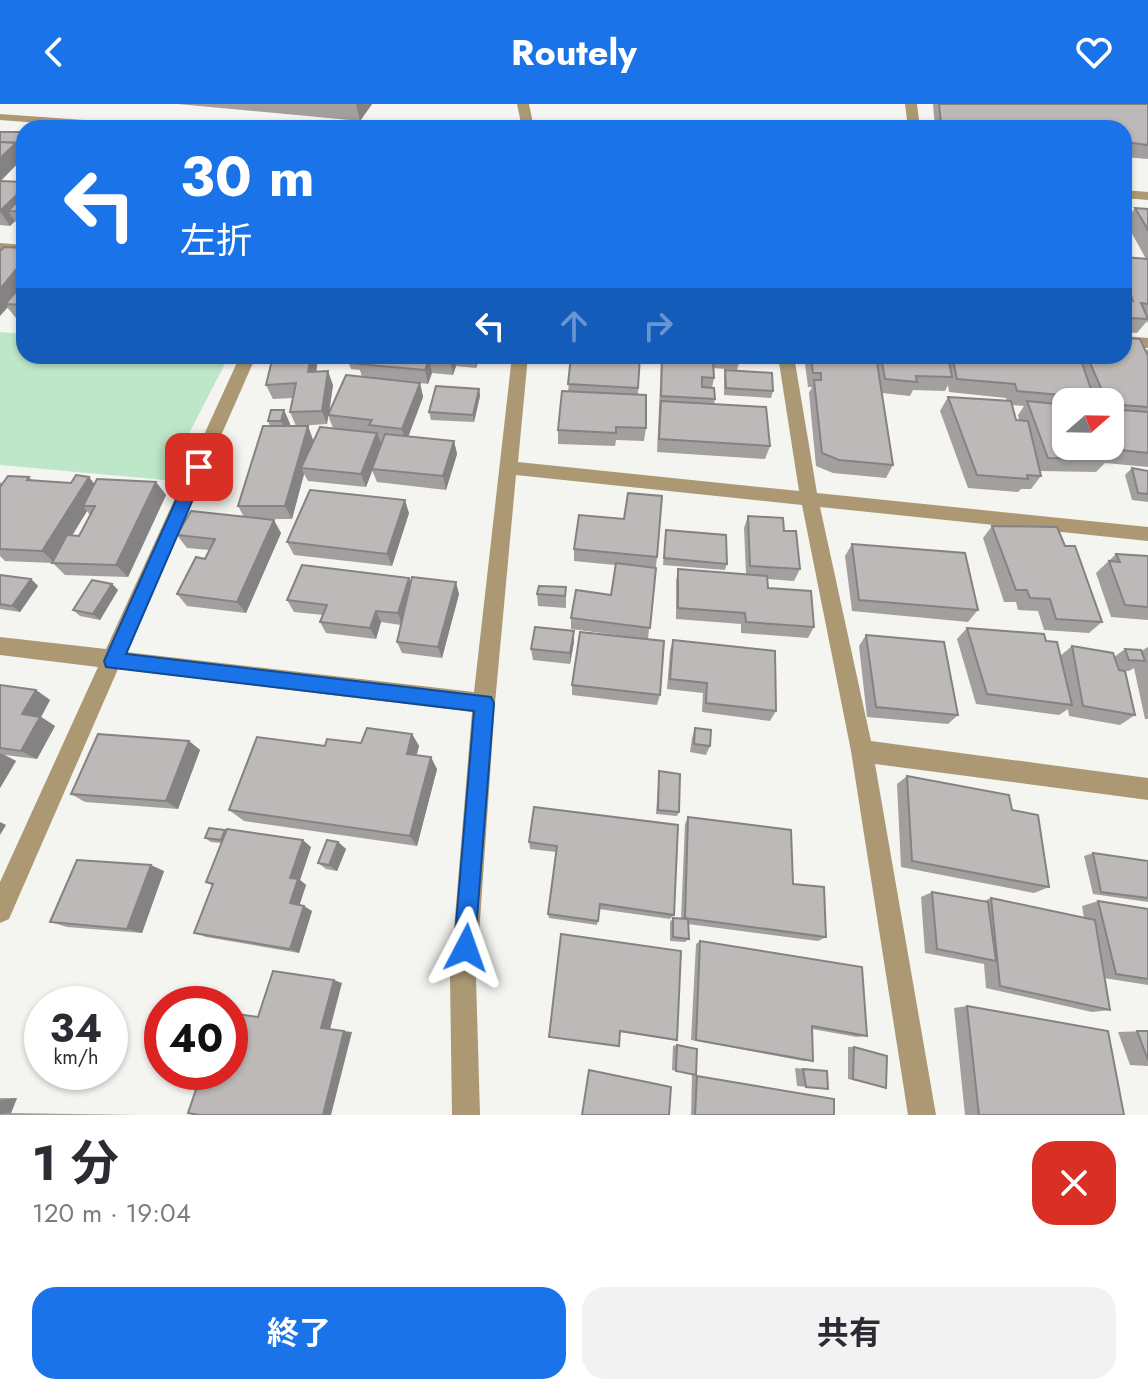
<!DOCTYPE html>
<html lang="ja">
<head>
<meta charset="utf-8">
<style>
  :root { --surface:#fff; --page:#f2f2f3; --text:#2b2b33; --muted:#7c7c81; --accent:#1a73e8 }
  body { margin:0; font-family:Jost,"Noto Sans JP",sans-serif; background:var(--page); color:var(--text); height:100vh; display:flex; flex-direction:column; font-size:30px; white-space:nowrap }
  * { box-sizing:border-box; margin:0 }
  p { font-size:26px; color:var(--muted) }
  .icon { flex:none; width:44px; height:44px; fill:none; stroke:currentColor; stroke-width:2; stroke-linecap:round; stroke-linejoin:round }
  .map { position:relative; height:1011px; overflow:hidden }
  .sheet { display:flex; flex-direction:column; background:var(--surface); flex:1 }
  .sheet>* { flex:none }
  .guide { position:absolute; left:16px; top:16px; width:1116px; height:244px; border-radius:24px; box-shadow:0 2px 6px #0004; background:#1a73e8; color:#fff; overflow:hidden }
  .needle { width:52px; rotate:70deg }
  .buttons { position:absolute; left:1052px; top:284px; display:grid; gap:16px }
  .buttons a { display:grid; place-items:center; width:72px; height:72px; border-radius:16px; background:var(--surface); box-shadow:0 2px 6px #0004; font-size:40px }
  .speed { position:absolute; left:24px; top:882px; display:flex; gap:16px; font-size:40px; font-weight:700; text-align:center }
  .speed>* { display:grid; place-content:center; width:104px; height:104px; border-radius:50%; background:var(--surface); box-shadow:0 2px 6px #0004; line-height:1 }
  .speed small { font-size:20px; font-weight:400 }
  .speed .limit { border:12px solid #d22; background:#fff; color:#111 }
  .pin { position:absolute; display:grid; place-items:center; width:68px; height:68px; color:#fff; margin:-34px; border-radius:16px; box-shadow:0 4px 12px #0006 }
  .me { position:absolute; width:88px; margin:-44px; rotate:4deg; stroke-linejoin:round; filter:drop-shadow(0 0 6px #0008) }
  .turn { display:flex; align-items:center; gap:28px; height:168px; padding:0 32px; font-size:36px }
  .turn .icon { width:104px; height:104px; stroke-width:2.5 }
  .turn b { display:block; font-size:56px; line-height:68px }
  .lanes { display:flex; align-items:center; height:76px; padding:0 32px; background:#0003; justify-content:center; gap:40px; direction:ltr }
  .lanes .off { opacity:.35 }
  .round { display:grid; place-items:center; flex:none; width:84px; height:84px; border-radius:24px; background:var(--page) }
  .head { display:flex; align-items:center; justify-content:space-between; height:136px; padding:0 32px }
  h1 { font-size:48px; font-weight:700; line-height:60px }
  .button { display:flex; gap:16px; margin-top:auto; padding:16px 32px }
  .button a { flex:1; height:92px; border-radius:24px; background:var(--accent); color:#fff; font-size:32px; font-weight:700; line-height:92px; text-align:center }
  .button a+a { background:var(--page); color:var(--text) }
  header { display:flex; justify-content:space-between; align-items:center; height:104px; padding:0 32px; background:var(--accent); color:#fff; font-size:36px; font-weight:700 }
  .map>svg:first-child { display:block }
</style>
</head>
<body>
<header><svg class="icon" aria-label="back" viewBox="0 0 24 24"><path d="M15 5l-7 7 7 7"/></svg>Routely<svg class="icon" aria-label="heart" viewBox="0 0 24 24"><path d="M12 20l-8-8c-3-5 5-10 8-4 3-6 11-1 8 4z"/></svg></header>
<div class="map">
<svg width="1148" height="1011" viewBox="0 0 1148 1011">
  <rect width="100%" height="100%" fill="#f4f4f0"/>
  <polygon fill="#bee7c9" points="0,228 24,230 24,252 229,252 165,376 0,361"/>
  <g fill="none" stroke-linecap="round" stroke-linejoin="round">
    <g fill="#ac9974" fill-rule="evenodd">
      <polygon points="517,0 529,0 534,24 522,24"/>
      <polygon points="905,0 917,0 920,24 908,24"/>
      <polygon points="0,10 153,21 159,24 105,24 0,16"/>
      <polygon points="1124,86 1148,88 1148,96 1124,94"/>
      <polygon points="0,139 24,141 24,149 0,147"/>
      <polygon points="1124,232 1148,234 1148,244 1124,242"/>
      <polygon points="240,252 256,252 126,548 474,588 512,252 528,252 518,358 799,387 778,252 794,252 817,389 1148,423 1148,437 820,403 871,637 1148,674 1148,696 875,660 936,1011 908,1011 851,647 802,401 516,371 495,599 476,874 480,1011 452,1011 450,874 472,608 118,565 9,815 0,819 0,778 98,563 0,551 0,533 106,545"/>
    </g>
  </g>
  <g fill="#a39f9f" fill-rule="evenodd">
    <polygon points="178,0 372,0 360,17"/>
    <polygon points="933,0 1148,0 1148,55 1124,53 1124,24 935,24"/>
    <polygon points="0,28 24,28 24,46 20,46 24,53 1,77 24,78 24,121 18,121 15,117 10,122 0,121"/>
    <polygon points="1135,104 1148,105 1148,220 1147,217 1137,229 1124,228 1124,153 1146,155 1129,124 1124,131 1124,113 1126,117"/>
    <polygon points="24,144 24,215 16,214 7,203 0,212"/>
    <path d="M1148,245v118l-43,-4 -9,9 -56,-1 1,5 -10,13h-10l-3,3 -50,-4 -28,-77 8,-14 59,4 -1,-3 -57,-6 -1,-7 -3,6 -32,-1 -3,6 -28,-3 11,72 -7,13 -53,-5 -17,-7 -7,-73 3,-6h-4l-4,-31h265l1,2 4,1 -1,-3h51l22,-5zM1066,298h44v44h-44zM1012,301l12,1 -6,9 1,5h-3z"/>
    <path d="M273,252h44l1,3 -2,13 17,13 -4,29 33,-37 -2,-7 -9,-1 -5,-13h134l-4,12 -20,-2 -3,9 -21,-2 -4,11 -8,-1 3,14 -15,39 46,5 3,13 -11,36 -69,-8 -5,-12 -6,17 -58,-6 -4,-7 -12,45h-26l15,14 -35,80 -59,-7 -10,-12 28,-35 4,-9 -22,-2 -10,-13 67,-18 -6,-11 32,-80 -2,-5 16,-11 6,14v2h6l-6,-14 3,-14 -20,1 -7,-14zM328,311l5,13 -21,16 1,-4 -5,-14h-11l30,-2z"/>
    <polygon points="571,252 643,252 642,258 640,258 638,291 646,324 644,337 616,336 615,342 558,340 558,326 568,288"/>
    <polygon points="655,252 741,252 737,266 714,264 714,274 712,284 715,295 714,300 770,342 765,355 657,348 661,259 655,259"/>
    <polygon points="725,266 773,287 771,294 724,291 724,273"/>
    <polygon points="479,285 480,292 474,318 431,316 429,308"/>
    <polygon points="1132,364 1148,367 1148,398 1132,396 1125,371"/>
    <path d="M29,373l4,4 38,2 18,-6 5,7 62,-2 10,13 -38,82 -63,-2 -12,-12 -48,-2 -5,-5v-74l2,2zM87,407l3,4 -11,21h-7z"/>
    <polygon points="409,409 392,462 294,451 287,438"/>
    <polygon points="748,412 784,427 800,465 794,477 768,475 768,484 814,523 808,534 741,529 741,520 676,515 676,477 678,465 746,470 744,424"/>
    <polygon points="992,422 1065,442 1102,518 1089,529 1044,526 1038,507 1018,506 1016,498 1004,498 983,434"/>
    <polygon points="666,426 727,460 725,466 663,461"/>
    <polygon points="852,440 978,506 968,518 852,507 845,452"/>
    <polygon points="574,445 657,453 648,535 571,525 571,514 611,491 615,461 574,457"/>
    <polygon points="1116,450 1148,452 1148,516 1111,513 1096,469"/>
    <polygon points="0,471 31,475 38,482 20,508 0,505"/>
    <polygon points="411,478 459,490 442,554 402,549 397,538 401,521 381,518 376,535 326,529 320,518 323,511 294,508 287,496"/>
    <polygon points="112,480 118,486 100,516 80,512 73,506"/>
    <polygon points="566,483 566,504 538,502 537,490"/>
    <polygon points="967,524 1046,537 1060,552 1072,542 1114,553 1125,545 1141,547 1148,543 1148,615 1145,615 1134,564 1129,567 1124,567 1135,611 1120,621 1069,612 1068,605 1059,611 976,600 957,535"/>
    <polygon points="866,531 958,611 948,620 867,613 859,542"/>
    <polygon points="673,536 776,607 770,617 702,608 703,589 667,585 670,547"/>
    <polygon points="574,538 570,560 533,556 531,545"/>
    <polygon points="0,581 36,586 50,596 41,613 55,622 37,655 5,651 16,657 0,684"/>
    <polygon points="572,581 660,591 657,601 572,591"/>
    <polygon points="695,624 710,642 706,651 690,648 692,634"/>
    <polygon points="412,630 419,642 416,651 437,665 417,742 244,717 229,706 325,642 361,639"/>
    <polygon points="189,637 200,646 178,705 85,698 71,690"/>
    <polygon points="659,667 679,708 677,712 656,710"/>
    <polygon points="907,672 1012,706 1049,783 1034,789 901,763 897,680"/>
    <polygon points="688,713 793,780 826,833 818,837 688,820 689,835 685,838 670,837 670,818 673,814 681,815 685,720"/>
    <polygon points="678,721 674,811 670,815 599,805 597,821 549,814 548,810 556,748 530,745 529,738"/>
    <polygon points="225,726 311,743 300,776 306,781 299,801 312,807 299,849 206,833 194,829 212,781 206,778 221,739 211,738 205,734"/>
    <polygon points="338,738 346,745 337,767 326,765 318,759"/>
    <polygon points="1093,749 1148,757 1148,798 1093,790 1084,752"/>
    <polygon points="164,767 142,829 67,823 50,818"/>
    <polygon points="932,788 984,797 991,794 1084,814 1082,802 1098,797 1148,805 1148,881 1104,874 1110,906 1092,908 986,884 984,860 925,849 921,793"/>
    <polygon points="561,830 677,936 674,936 620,928"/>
    <polygon points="700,837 867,932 857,933 812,925 813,957 804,957 691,936 696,840"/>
    <polygon points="967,902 1124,1011 965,1011 954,904"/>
    <polygon points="1148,927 1148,962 1130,961 1118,928"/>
    <polygon points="677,941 696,971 672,966 673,942"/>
    <polygon points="848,943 854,943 886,984 848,975"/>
    <polygon points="795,964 827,967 828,985 797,982"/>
    <polygon points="692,971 834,995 834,1011 691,1011"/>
    <polygon points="0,994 17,994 11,1009 137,1011 0,1011"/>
  </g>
  <g fill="#848282">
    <polygon points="356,0 372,0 360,17"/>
    <polygon points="16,39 24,53 0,77 0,54"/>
    <polygon points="24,84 24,107 8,107 15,117 10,122 0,107"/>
    <polygon points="24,156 24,182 5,200 8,203 0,212 0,185"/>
    <polygon points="311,252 317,252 318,255 314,282 308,268"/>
    <polygon points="452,252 454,252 456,262 453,271 450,257"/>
    <polygon points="475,252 480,252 476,264"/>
    <polygon points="429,255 432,269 428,280 425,266"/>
    <polygon points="328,267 333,281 327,320 322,307"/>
    <polygon points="420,279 423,293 406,339 402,325"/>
    <polygon points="479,285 480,292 474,318 473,311"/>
    <polygon points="284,306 290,320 288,331 281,317"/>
    <polygon points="308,322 313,336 306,364 301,364 304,370 292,415 285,402"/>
    <polygon points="377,329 382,342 366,383 361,370"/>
    <polygon points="454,337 457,350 446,386 443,372"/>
    <polygon points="89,373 99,386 83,402 87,407 55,459 42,447"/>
    <polygon points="156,378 166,391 128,473 116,461"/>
    <polygon points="405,396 409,409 392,462 387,450"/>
    <polygon points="274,416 281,429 246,509 237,498"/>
    <polygon points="409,474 413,485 402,521 398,509"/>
    <polygon points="31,475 38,482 20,508 12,502"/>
    <polygon points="456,478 459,490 442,554 438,543"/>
    <polygon points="112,480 118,486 100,516 93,510"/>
    <polygon points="376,507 381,518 376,535 370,524"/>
    <polygon points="574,527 574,538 570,560 570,549"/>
    <polygon points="36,586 50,596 41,613 55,622 37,655 21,647 22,610"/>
    <polygon points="412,630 419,642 414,662 407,650"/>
    <polygon points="189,637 200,646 178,705 166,697"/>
    <polygon points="0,649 16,657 0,684"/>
    <polygon points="431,653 437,665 417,742 410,732"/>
    <polygon points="0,718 6,721 0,731"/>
    <polygon points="303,736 311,743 300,776 306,781 299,803 290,799 290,774"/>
    <polygon points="338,738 346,745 337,767 329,761"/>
    <polygon points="151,761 164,767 142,829 127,825"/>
    <polygon points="304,802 312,807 299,849 290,845"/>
    <polygon points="334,876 342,879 330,925 321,924"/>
    <polygon points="344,927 352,928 331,1011 323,1011"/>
    <polygon points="17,994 11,1009 0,1010 0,996"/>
  </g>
  <g fill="#bdb9b9" stroke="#848282" stroke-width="2">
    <polygon points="939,0 1148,0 1148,41 1124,38 1124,24 990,24 941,19"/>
    <polygon points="0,28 24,28 24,39 0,38"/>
    <polygon points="0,38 16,39 0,54"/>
    <polygon points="0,77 24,78 24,84 0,107"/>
    <polygon points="20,95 24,96 24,108 8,107"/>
    <polygon points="1135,104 1148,105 1148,126"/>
    <polygon points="1124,113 1129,123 1124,123"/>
    <polygon points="4,143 24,144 24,156 0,185 0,147"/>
    <polygon points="1124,153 1148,155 1148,200 1141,199 1148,215 1131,214 1124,199 1124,196 1133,197 1124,172"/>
    <polygon points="24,179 24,201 5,200"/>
    <polygon points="1124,184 1129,194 1124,194"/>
    <polygon points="1124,234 1140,235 1148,252 1148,303 1110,300 1110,298 1107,298 1087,252 1124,252"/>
    <polygon points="273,252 311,252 308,268 328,267 322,307 290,308 296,279 266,281"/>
    <polygon points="352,252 452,252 450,257 429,255 425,266 358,260 361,253"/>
    <polygon points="571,252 640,252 638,284 568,280"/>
    <polygon points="811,252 876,252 893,361 839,356 822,349 814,276 821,276 821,269 813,269"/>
    <polygon points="881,252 948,252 952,273 916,272 917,278 885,275"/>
    <polygon points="952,252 1069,252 1070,254 1081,256 1094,294 1017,287 1015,280 957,275"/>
    <polygon points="662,255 713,258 714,274 702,273 702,283 714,284 715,295 661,292"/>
    <polygon points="725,266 772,269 773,287 726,284"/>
    <polygon points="346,271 420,279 402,325 369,321 372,316 328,311"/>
    <polygon points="436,282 479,285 473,311 429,308"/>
    <polygon points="562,287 646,291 646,324 616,323 616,329 558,326"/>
    <polygon points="948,293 1011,297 1016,316 1028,317 1041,372 1027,371 1028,375 977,371"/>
    <polygon points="661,297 766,303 770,342 659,335"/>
    <polygon points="1027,297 1066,301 1066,342 1110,342 1110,305 1148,308 1148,349 1103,344 1108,355 1048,354"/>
    <polygon points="271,306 284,306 281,317 268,317"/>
    <polygon points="263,322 308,322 285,402 238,402"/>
    <polygon points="320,323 377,329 361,370 301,364"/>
    <polygon points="385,330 454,337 443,372 372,365"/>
    <polygon points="1132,364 1148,367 1148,390 1138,389"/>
    <polygon points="76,371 89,373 42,447 0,445 0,383 8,372 29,373 27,376 71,379"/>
    <polygon points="97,375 156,378 116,461 52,459 67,431 79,432 95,402 83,402"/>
    <polygon points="310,386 405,396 387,450 287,438"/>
    <polygon points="628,389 662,392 657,453 574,445 579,411 624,415"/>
    <polygon points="191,407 274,416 237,498 177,490 196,453 205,455 215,435 177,431"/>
    <polygon points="748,412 783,414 784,427 796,427 800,465 750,462"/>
    <polygon points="992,422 1057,423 1065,442 1075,442 1102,518 1056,515 1050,495 1030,494 1027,486 1016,486"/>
    <polygon points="666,426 726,431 727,460 664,454"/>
    <polygon points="852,440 965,449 978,506 859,496"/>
    <polygon points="1116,450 1148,452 1148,503 1125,501 1109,457 1120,458"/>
    <polygon points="616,459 656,464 650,524 571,514 576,486 611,491"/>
    <polygon points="302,461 409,474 398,509 376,507 370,524 320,518 327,501 287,496"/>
    <polygon points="678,465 767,472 768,484 811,487 814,523 746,518 745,509 678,504"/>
    <polygon points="0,471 31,475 12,502 0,500"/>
    <polygon points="412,473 456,478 438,543 397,538"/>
    <polygon points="92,476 112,480 93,510 73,506"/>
    <polygon points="539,482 566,483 565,492 537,490"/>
    <polygon points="535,523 574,527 570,549 531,545"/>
    <polygon points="967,524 1044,530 1046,537 1057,538 1072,601 987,590"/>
    <polygon points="580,528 664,537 660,591 572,581"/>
    <polygon points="866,531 944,538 958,611 876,603"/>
    <polygon points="673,536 775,547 776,607 706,599 707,579 670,575"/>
    <polygon points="1072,542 1113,549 1119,566 1125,567 1135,611 1083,602"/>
    <polygon points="1125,545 1141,546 1145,557 1129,556"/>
    <polygon points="0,581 36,586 22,610 40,613 21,647 0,644"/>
    <polygon points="367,624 412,630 407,650 431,653 410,732 229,706 257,633 325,642 327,635 361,639"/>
    <polygon points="695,624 711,626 710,642 694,640"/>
    <polygon points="98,630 189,637 166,697 71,690"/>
    <polygon points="659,667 680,670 679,708 658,706"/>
    <polygon points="907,672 1009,691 1012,706 1038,711 1049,783 912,757"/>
    <polygon points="534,703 678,721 674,811 600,800 598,817 548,810 557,742 529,738"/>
    <polygon points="688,713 791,726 793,780 824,783 826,833 685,814"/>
    <polygon points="209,724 225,726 221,736 205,734"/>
    <polygon points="227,725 303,736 290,774 298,775 290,799 304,802 290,845 194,829 213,780 206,778"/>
    <polygon points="327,736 338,738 329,761 318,759"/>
    <polygon points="1093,749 1148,757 1148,794 1101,788"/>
    <polygon points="77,756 151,761 127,825 50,818"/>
    <polygon points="932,788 988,798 996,857 937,845"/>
    <polygon points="991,794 1095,816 1110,906 1000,882"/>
    <polygon points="1098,797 1148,805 1148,875 1116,870"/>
    <polygon points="673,814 688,815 689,835 673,833"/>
    <polygon points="561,830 681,847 677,936 620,927 619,942 549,933"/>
    <polygon points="700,837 862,863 867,932 812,922 813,957 696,936"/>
    <polygon points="273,867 334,876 321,924 344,927 323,1011 199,1011 188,1009 202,968 230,968 230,909 258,913"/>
    <polygon points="967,902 1108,927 1124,1011 979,1011"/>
    <polygon points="1137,927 1148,927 1148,956"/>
    <polygon points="677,941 697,945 696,971 676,967"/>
    <polygon points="854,943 887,952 886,984 853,975"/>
    <polygon points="803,965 827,967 828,985 806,983"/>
    <polygon points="589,966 671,983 669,1011 582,1011"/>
    <polygon points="697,972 834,995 834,1011 695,1011"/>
  </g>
  <polygon fill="#1a73e8" stroke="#114b97" stroke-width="2" points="199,357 207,363 126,550 491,593 494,599 474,852 466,855 457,852 454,844 474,607 106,563 104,557 191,363"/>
</svg>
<div class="buttons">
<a><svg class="needle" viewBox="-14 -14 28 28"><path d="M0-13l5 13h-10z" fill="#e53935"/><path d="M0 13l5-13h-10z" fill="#7c7c81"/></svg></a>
</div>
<div class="speed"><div>34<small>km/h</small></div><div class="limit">40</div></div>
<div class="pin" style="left:199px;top:363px;background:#d93025"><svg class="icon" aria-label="arrive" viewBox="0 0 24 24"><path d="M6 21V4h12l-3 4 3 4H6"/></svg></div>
<svg class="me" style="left:466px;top:844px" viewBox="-20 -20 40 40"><path d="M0-17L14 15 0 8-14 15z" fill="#1a73e8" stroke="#fff" stroke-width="4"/></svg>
<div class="guide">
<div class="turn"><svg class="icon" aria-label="left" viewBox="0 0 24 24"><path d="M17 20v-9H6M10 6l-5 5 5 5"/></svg><div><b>30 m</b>左折</div></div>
<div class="lanes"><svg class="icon" aria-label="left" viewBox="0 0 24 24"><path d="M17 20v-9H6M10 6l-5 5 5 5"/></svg><svg class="icon off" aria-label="ahead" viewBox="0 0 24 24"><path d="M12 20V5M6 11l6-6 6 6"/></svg><svg class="icon off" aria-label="right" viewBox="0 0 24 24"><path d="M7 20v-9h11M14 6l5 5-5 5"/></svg></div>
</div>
</div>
<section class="sheet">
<div class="head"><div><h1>1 分</h1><p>120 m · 19:04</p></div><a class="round" style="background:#d93025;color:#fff"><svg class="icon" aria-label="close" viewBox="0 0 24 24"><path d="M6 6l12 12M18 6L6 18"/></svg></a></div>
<div class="button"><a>終了</a><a>共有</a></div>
</section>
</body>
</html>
